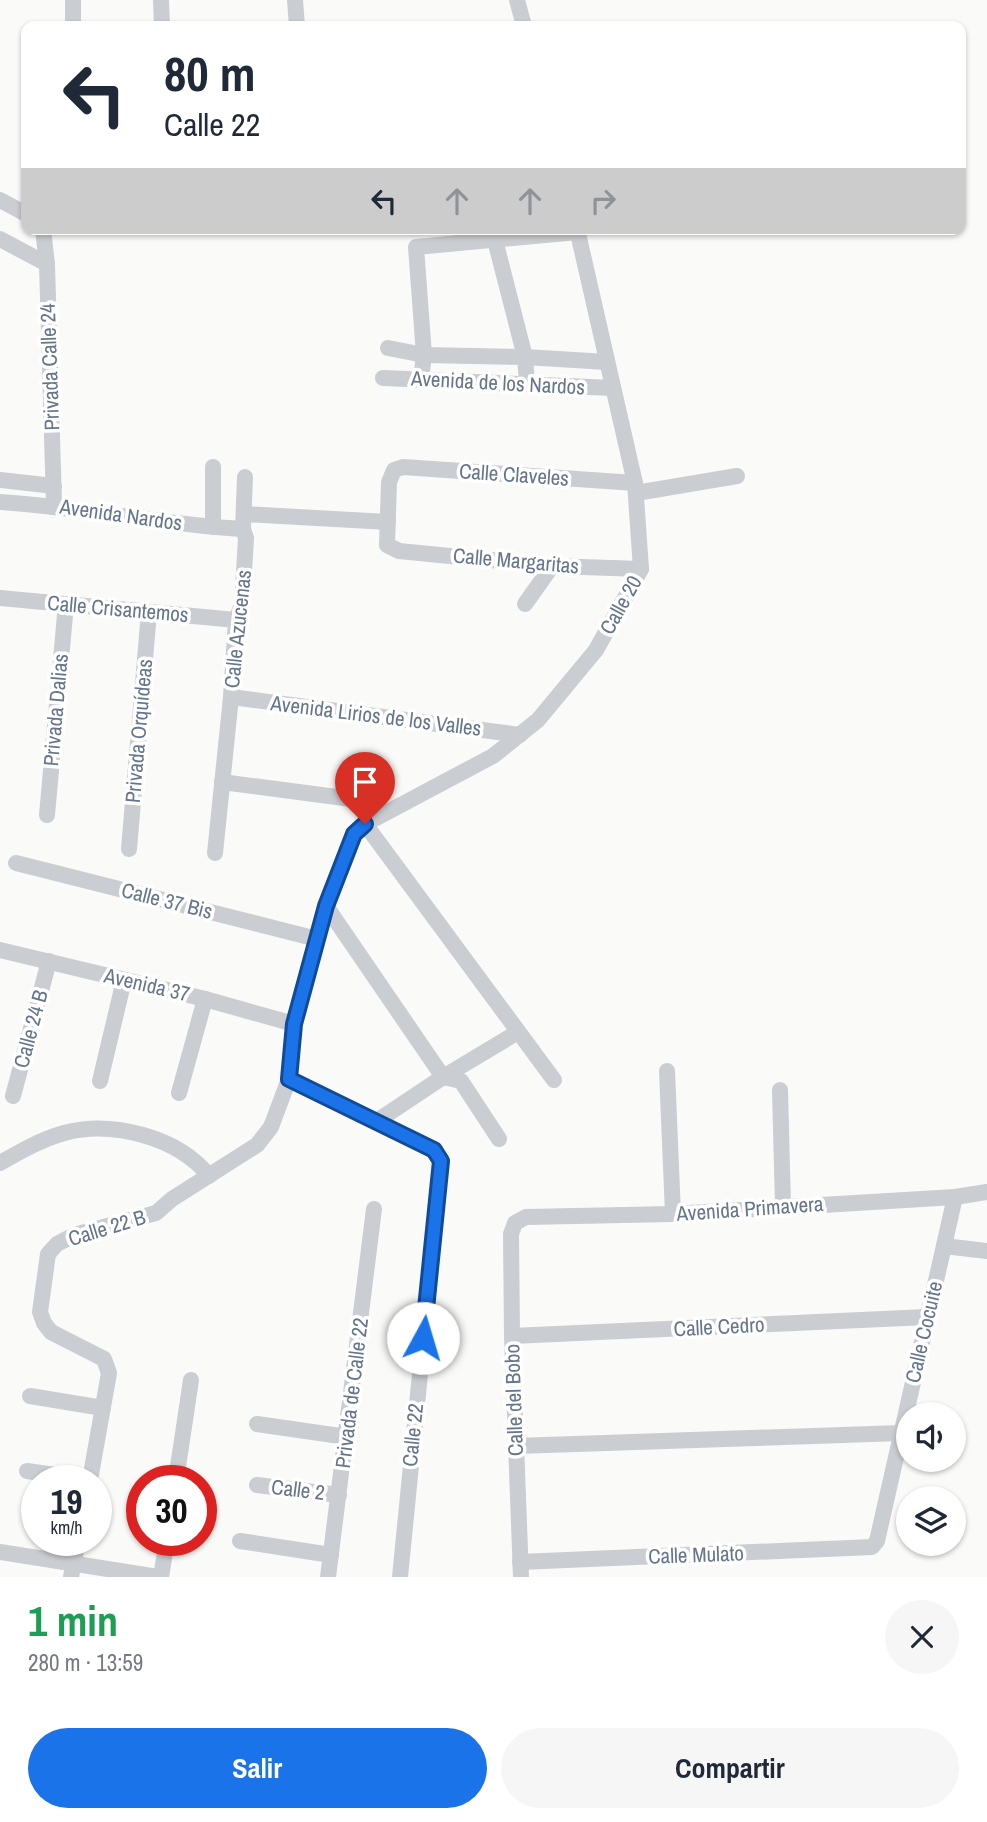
<!DOCTYPE html>
<html lang="es">
<head>
<meta charset="utf-8">
<style>
  :root { --surface:#fff; --page:#f6f6f7; --text:#1f2937; --muted:#747a83; --accent:#1a73e8 }
  body { margin:0; font-family:"Archivo Narrow",sans-serif; background:var(--page); color:var(--text); height:100vh; display:flex; flex-direction:column; font-size:26px; white-space:nowrap }
  * { box-sizing:border-box; margin:0 }
  p { font-size:23px; color:var(--muted) }
  .icon { flex:none; width:38px; height:38px; fill:none; stroke:currentColor; stroke-width:2; stroke-linecap:round; stroke-linejoin:round }
  .map { position:relative; height:1577px; overflow:hidden }
  .sheet { display:flex; flex-direction:column; background:var(--surface); flex:1 }
  .sheet>* { flex:none }
  .top-card { position:absolute; left:21px; top:21px; width:945px; height:214px; border-radius:14px; box-shadow:0 2px 5px #0004; background:#fff; color:var(--text); overflow:hidden }
  .tools { position:absolute; left:896px; top:1402px; display:grid; gap:14px }
  .tools a { display:grid; place-items:center; width:70px; height:70px; border-radius:50%; background:var(--surface); box-shadow:0 2px 5px #0004; font-size:35px }
  .speed { position:absolute; left:21px; top:1465px; display:flex; gap:14px; font-size:35px; font-weight:700; text-align:center }
  .speed>* { display:grid; place-content:center; width:91px; height:91px; border-radius:50%; background:var(--surface); box-shadow:0 2px 5px #0004; line-height:1 }
  .speed small { font-size:18px; font-weight:400 }
  .speed .limit { border:10px solid #d22; background:#fff; color:#111 }
  .pin { position:absolute; display:grid; place-items:center; width:60px; height:60px; color:#fff; margin:-72px -30px; border-radius:50% 50% 50% 0; rotate:-45deg; box-shadow:0 0 7px #0007 }
  .pin .icon { rotate:45deg }
  .me { position:absolute; width:77px; margin:-38px; rotate:6deg; stroke-linejoin:round; filter:drop-shadow(0 0 5px #0008) }
  .turn { display:flex; align-items:center; gap:24px; height:147px; padding:0 28px; font-size:32px }
  .turn .icon { width:91px; height:91px; stroke-width:2.5 }
  .turn b { display:block; font-size:49px; line-height:60px }
  .lanes { display:flex; align-items:center; height:66px; padding:0 28px; background:#0003; justify-content:center; gap:35px; direction:ltr }
  .lanes .off { opacity:.35 }
  .round { display:grid; place-items:center; flex:none; width:74px; height:74px; border-radius:37px; background:var(--page) }
  .summary { display:flex; align-items:center; justify-content:space-between; height:119px; padding:0 28px }
  h1 { font-size:42px; font-weight:700; line-height:52px; color:#1e9e55 }
  .button { display:flex; gap:14px; margin-top:auto; padding:14px 28px }
  .button a { flex:1; height:80px; border-radius:42px; background:var(--accent); color:#fff; font-size:28px; font-weight:700; line-height:80px; text-align:center }
  .button a+a { background:var(--page); color:var(--text) }
  .map>svg:first-child { display:block }
</style>
</head>
<body>
<div class="map">
<svg width="987" height="1577" viewBox="0 0 987 1577">
  <rect width="100%" height="100%" fill="#fafaf8"/>
  <g fill="none" stroke-linecap="round" stroke-linejoin="round">
    <g stroke="#cacdd1" stroke-width="16">
      <polyline points="73,0 73,26"/>
      <polyline points="161,0 162,26"/>
      <polyline points="295,0 297,26"/>
      <polyline points="517,0 524,26"/>
      <polyline points="0,200 26,214"/>
      <polyline points="43,229 47,264 54,505"/>
      <polyline points="0,239 47,264"/>
      <polyline points="495,240 525,357 527,383"/>
      <polyline points="388,348 424,355 525,357 607,362"/>
      <polyline points="383,378 613,388"/>
      <polyline points="421,379 424,355 416,247 578,232"/>
      <polyline points="213,467 213,527"/>
      <polyline points="0,480 54,486"/>
      <polyline points="635,483 403,467 394,470 389,482 387,545 399,551 552,566 641,569"/>
      <polyline points="636,493 737,476"/>
      <path d="M0,502c81,5 161,23 243,27"/>
      <polyline points="244,514 388,522"/>
      <polyline points="0,598 236,620"/>
      <polyline points="525,604 552,566"/>
      <polyline points="231,697 520,735"/>
      <polyline points="222,782 367,801"/>
      <polyline points="47,815 66,604"/>
      <polyline points="365,824 554,1080"/>
      <polyline points="129,849 149,612"/>
      <polyline points="215,853 231,697 236,620 242,605 246,538 243,529 245,477"/>
      <polyline points="16,863 317,939"/>
      <polyline points="326,906 443,1077 461,1081 499,1139"/>
      <polyline points="0,950 205,999 294,1024"/>
      <polyline points="667,1071 673,1214"/>
      <polyline points="289,1079 434,1150 441,1161 400,1577"/>
      <polyline points="100,1081 124,980"/>
      <polyline points="780,1090 783,1206"/>
      <polyline points="179,1093 205,999"/>
      <polyline points="13,1096 49,961"/>
      <polyline points="377,1121 443,1077 518,1032"/>
      <path d="M0,1163c21,-12 40,-23 64,-30 48,-13 114,4 145,43"/>
      <polyline points="944,1246 987,1251"/>
      <polyline points="512,1336 927,1317"/>
      <polyline points="30,1396 103,1408"/>
      <polyline points="257,1424 347,1437"/>
      <polyline points="516,1446 901,1433"/>
      <polyline points="27,1471 90,1480"/>
      <polyline points="90,1480 109,1373 104,1359 51,1332 44,1323 40,1312 48,1254 57,1244 74,1235 156,1213 172,1199 257,1145 271,1127 289,1079 294,1024 326,906 354,834 365,824 493,756 538,720 596,650 641,569 635,483 577,229"/>
      <polyline points="176,1480 191,1380"/>
      <polyline points="257,1485 339,1495"/>
      <polyline points="240,1541 331,1555"/>
      <polyline points="0,1552 158,1577"/>
      <polyline points="520,1562 872,1547 877,1541 955,1197"/>
      <polyline points="71,1577 78,1540"/>
      <polyline points="161,1577 167,1540"/>
      <polyline points="328,1577 374,1209"/>
      <polyline points="521,1577 512,1336 511,1234 515,1223 526,1217 673,1214 955,1197 987,1192"/>
    </g>
  </g>
  <g fill="none" stroke-linecap="round" stroke-linejoin="round">
    <g stroke="#114b97" stroke-width="18">
      <polyline id="route" points="365,824 354,834 326,906 294,1024 289,1079 434,1150 441,1161 423,1338"/>
    </g>
    <use href="#route" stroke="#1a73e8" stroke-width="12"/>
  </g>
  <g text-anchor="middle" stroke-width="7" stroke-linejoin="round" paint-order="stroke">
    <g font-size="21" fill="#66768b" stroke="#fff">
      <text transform="translate(50 367) rotate(-92)" y="7">Privada Calle 24</text>
      <text transform="translate(498 383) rotate(3)" y="7">Avenida de los Nardos</text>
      <text transform="translate(514 475) rotate(4)" y="7">Calle Claveles</text>
      <text transform="translate(121 515) rotate(8)" y="7">Avenida Nardos</text>
      <text transform="translate(516 561) rotate(5)" y="7">Calle Margaritas</text>
      <text transform="translate(621 605) rotate(-61)" y="7">Calle 20</text>
      <text transform="translate(118 609) rotate(5)" y="7">Calle Crisantemos</text>
      <text transform="translate(238 629) rotate(-84)" y="7">Calle Azucenas</text>
      <text transform="translate(56 710) rotate(-85)" y="7">Privada Dalias</text>
      <text transform="translate(376 716) rotate(7)" y="7">Avenida Lirios de los Valles</text>
      <text transform="translate(139 731) rotate(-85)" y="7">Privada Orquídeas</text>
      <text transform="translate(167 901) rotate(14)" y="7">Calle 37 Bis</text>
      <text transform="translate(147 985) rotate(13)" y="7">Avenida 37</text>
      <text transform="translate(31 1029) rotate(-75)" y="7">Calle 24 B</text>
      <text transform="translate(750 1209) rotate(-4)" y="7">Avenida Primavera</text>
      <text transform="translate(107 1228) rotate(-17)" y="7">Calle 22 B</text>
      <text transform="translate(719 1327) rotate(-3)" y="7">Calle Cedro</text>
      <text transform="translate(924 1332) rotate(-77)" y="7">Calle Cocuite</text>
      <text transform="translate(352 1393) rotate(-83)" y="7">Privada de Calle 22</text>
      <text transform="translate(514 1400) rotate(-92)" y="7">Calle del Bobo</text>
      <text transform="translate(413 1435) rotate(-84)" y="7">Calle 22</text>
      <text transform="translate(298 1490) rotate(7)" y="7">Calle 2</text>
      <text transform="translate(696 1555) rotate(-2)" y="7">Calle Mulato</text>
    </g>
  </g>
</svg>
<div class="tools">
<a><svg class="icon" aria-label="sound" viewBox="0 0 24 24"><path d="M4 9h4l5-4v14l-5-4H4zM17 9q2 3 0 6"/></svg></a>
<a><svg class="icon" aria-label="layers" viewBox="0 0 24 24"><path d="M12 4l9 5-9 5-9-5zM3 14l9 5 9-5"/></svg></a>
</div>
<div class="speed"><div>19<small>km/h</small></div><div class="limit">30</div></div>
<div class="pin" style="left:365px;top:824px;background:#d93025"><svg class="icon" aria-label="arrive" viewBox="0 0 24 24"><path d="M6 21V4h12l-3 4 3 4H6"/></svg></div>
<svg class="me" style="left:423px;top:1338px" viewBox="-20 -20 40 40"><circle r="19" fill="#fff"/><path d="M0-13L10 11 0 6-10 11z" fill="#1a73e8"/></svg>
<div class="top-card">
<div class="turn"><svg class="icon" aria-label="left" viewBox="0 0 24 24"><path d="M17 20v-9H6M10 6l-5 5 5 5"/></svg><div><b>80 m</b>Calle 22</div></div>
<div class="lanes"><svg class="icon" aria-label="left" viewBox="0 0 24 24"><path d="M17 20v-9H6M10 6l-5 5 5 5"/></svg><svg class="icon off" aria-label="ahead" viewBox="0 0 24 24"><path d="M12 20V5M6 11l6-6 6 6"/></svg><svg class="icon off" aria-label="ahead" viewBox="0 0 24 24"><path d="M12 20V5M6 11l6-6 6 6"/></svg><svg class="icon off" aria-label="right" viewBox="0 0 24 24"><path d="M7 20v-9h11M14 6l5 5-5 5"/></svg></div>
</div>
</div>
<section class="sheet">
<div class="summary"><div><h1>1 min</h1><p>280 m · 13:59</p></div><a class="round"><svg class="icon" aria-label="close" viewBox="0 0 24 24"><path d="M6 6l12 12M18 6L6 18"/></svg></a></div>
<div class="button"><a>Salir</a><a>Compartir</a></div>
</section>
</body>
</html>
